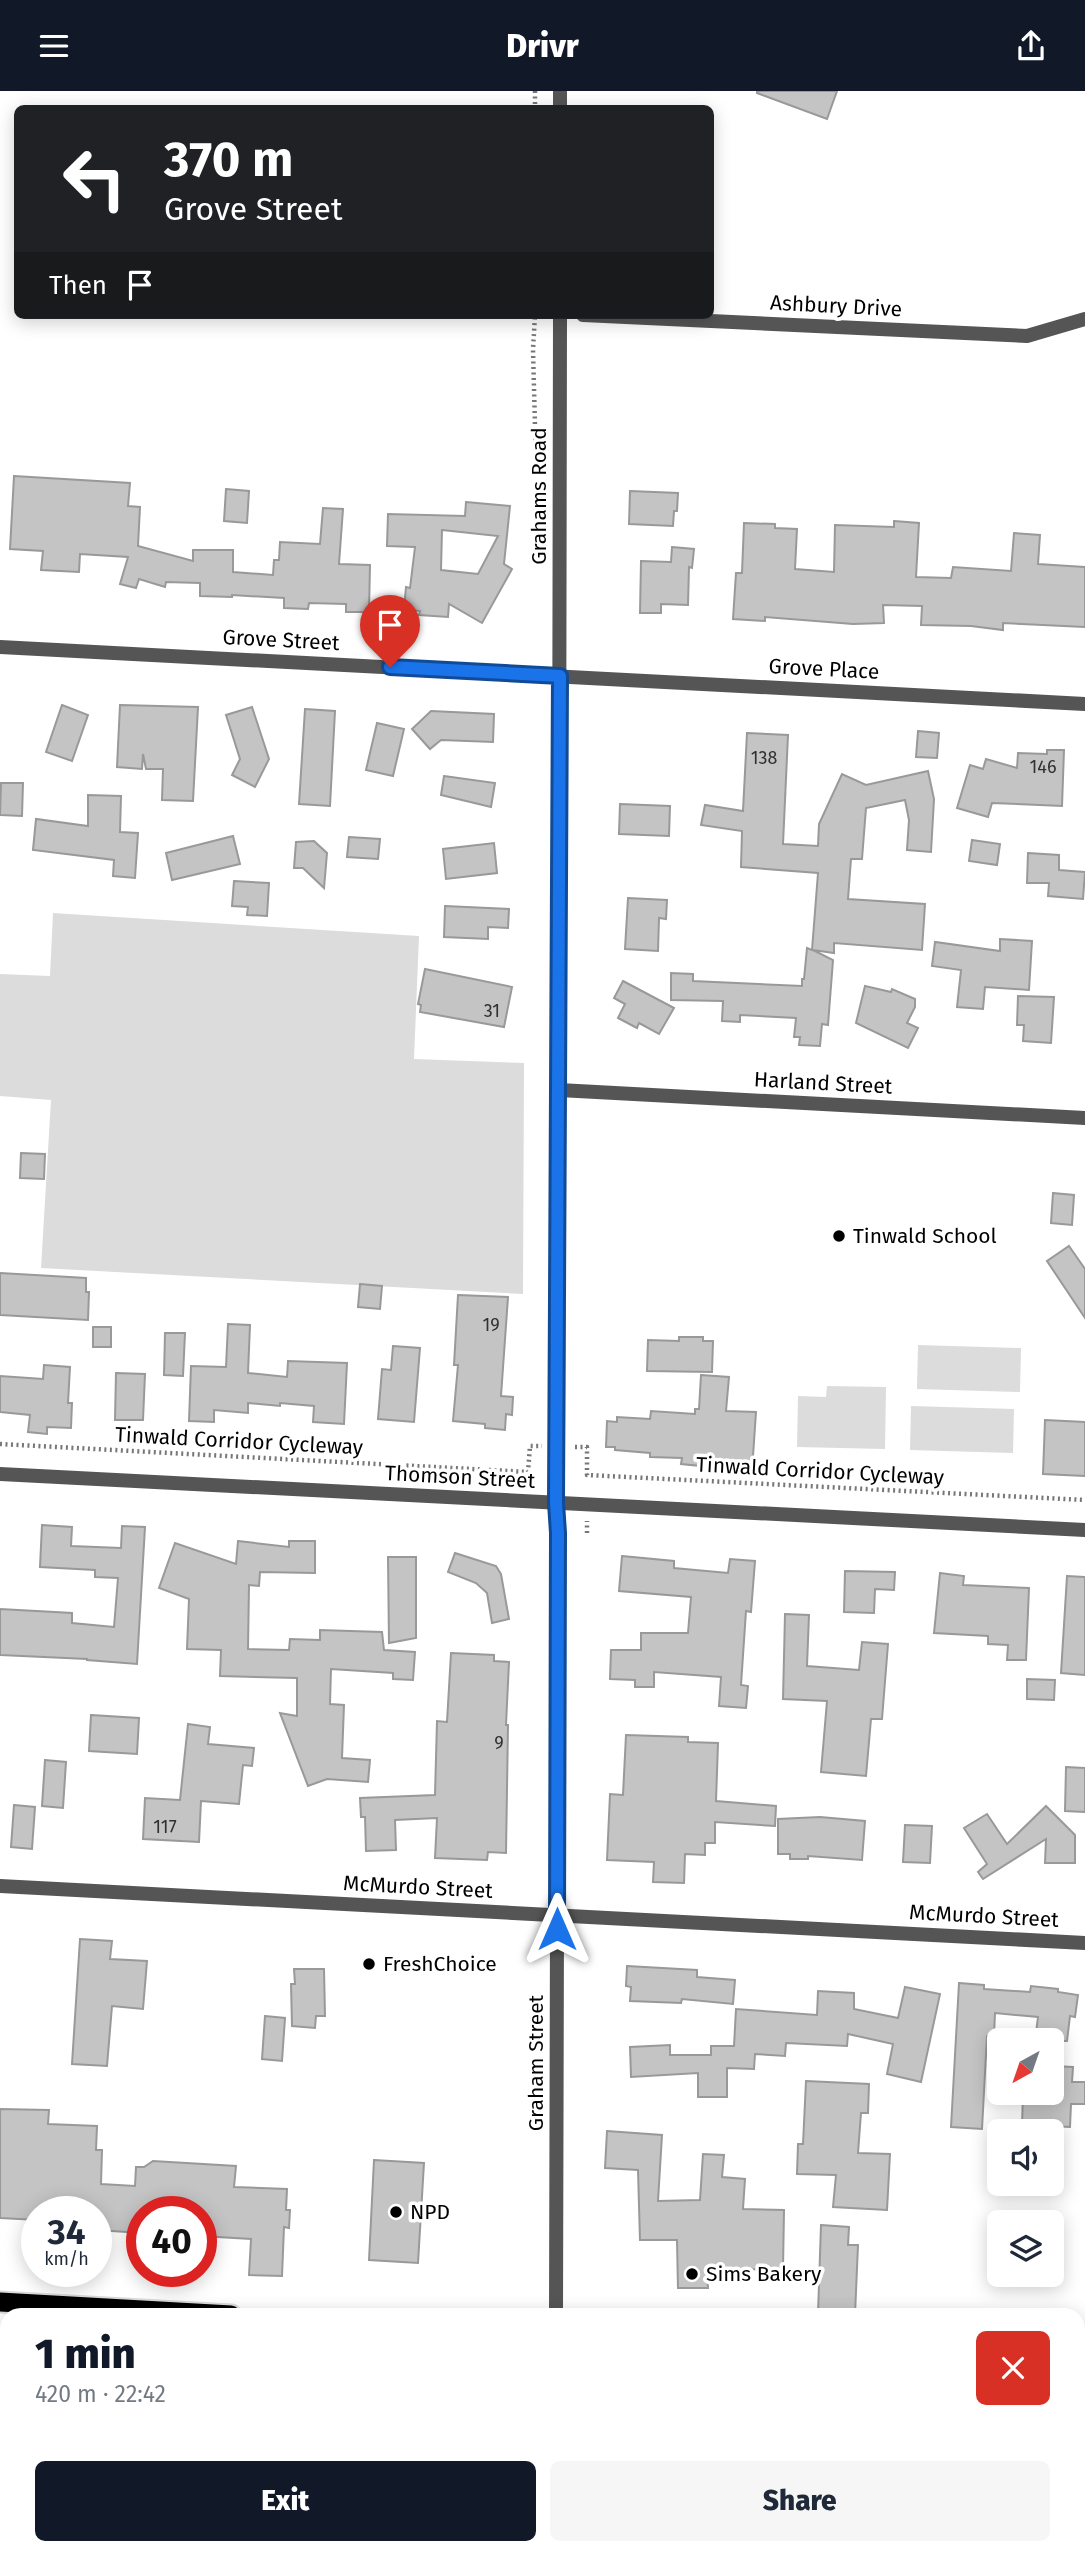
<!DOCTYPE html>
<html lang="en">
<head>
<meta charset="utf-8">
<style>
  :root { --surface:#fff; --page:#f6f6f7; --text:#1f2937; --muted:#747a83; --accent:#111827 }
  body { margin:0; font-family:"Fira Sans",sans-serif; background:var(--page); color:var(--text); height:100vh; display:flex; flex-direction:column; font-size:26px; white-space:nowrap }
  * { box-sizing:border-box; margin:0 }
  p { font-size:23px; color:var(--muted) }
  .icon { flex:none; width:38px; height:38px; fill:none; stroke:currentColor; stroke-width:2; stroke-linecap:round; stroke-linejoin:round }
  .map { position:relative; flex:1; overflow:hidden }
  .details { position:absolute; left:0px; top:2217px; width:1085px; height:247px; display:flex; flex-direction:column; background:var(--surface); border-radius:21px 21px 0 0; box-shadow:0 4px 18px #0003 }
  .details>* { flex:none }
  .hud { position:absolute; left:14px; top:14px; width:700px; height:214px; border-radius:10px; box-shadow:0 4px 18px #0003; background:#202124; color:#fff; overflow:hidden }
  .needle { width:46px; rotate:220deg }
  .buttons { position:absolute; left:987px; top:1937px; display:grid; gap:14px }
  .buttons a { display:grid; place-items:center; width:77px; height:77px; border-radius:10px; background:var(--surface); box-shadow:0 4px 18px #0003; font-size:35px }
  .speed { position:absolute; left:21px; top:2105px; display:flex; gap:14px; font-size:35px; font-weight:700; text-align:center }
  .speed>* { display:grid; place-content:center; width:91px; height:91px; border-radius:50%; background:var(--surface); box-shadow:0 4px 18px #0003; line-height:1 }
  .speed small { font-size:18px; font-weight:400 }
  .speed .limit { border:10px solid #d22; background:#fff; color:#111 }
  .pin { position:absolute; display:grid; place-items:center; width:60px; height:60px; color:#fff; margin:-72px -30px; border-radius:50% 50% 50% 0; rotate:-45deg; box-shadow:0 0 7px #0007 }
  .pin .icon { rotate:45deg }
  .me { position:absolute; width:77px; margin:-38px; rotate:0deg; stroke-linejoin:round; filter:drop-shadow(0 0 5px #0008) }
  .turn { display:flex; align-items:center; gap:24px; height:147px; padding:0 35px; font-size:32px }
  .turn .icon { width:91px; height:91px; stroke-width:2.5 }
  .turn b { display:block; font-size:49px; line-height:60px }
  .then { display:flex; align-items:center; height:66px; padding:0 35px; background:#0003; gap:14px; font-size:26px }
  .round { display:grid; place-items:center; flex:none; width:74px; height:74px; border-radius:10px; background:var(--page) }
  .headline { display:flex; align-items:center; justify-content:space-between; height:119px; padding:0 35px }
  h1 { font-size:42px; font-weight:800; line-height:52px; color:var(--accent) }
  .button { display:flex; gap:14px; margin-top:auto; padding:14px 35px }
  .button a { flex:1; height:80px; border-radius:10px; background:var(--accent); color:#fff; font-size:28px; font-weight:800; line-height:80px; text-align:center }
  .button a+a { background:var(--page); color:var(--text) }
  header { display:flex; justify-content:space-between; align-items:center; height:91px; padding:0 35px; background:var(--accent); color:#fff; font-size:32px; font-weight:800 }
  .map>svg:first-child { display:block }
</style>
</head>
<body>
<header><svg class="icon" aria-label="menu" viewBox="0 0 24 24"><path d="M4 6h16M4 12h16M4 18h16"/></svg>Drivr<svg class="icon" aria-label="share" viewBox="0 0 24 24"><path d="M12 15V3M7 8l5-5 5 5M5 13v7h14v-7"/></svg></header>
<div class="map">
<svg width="1085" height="2463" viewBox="0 0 1085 2463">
  <rect width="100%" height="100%" fill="#fff"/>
  <g fill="#dcdcdc">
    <polygon points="53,822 419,845 414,968 524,972 523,1203 41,1177 51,1009 0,1005 0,883 50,885"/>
    <polygon points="918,1254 1021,1257 1020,1301 917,1298"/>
    <polygon points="827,1295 886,1296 885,1358 797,1356 798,1305 826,1306"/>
    <polygon points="911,1315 1014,1318 1013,1362 910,1359"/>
  </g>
  <g fill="#c4c4c4" stroke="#999" stroke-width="2" fill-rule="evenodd">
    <polygon points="757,0 837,0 827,28 757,2"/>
    <polygon points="14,385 130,392 128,415 140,416 138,455 193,470 193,459 233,459 233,481 273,484 274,469 279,469 280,451 320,453 323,417 343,418 339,473 370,474 369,521 346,521 346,513 309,512 308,518 284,517 284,507 232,504 232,506 200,505 200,492 166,491 165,496 139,488 136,497 120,493 128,466 80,463 79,481 41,479 43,460 10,458"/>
    <polygon points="226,398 249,400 247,432 224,430"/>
    <polygon points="630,400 678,402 677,420 674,420 673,435 629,433"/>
    <path d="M466,411l44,4 -6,58 8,5 -30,54 -33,-19 -1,13 -29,-2 1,-4 -16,-2 2,-22 4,1 5,-41 -28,-1 1,-32 77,2zM442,439l56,6 -20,38 -37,-4z"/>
    <polygon points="894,430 919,432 916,486 951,487 953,476 1011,480 1014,442 1040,444 1038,473 1085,476 1085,536 1003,532 1003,539 971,535 921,534 922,515 883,514 884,532 853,533 765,526 765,530 733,528 736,482 742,482 744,432 775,433 775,437 797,438 795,478 834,481 835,434 894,436"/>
    <polygon points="672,456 694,458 692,477 689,476 688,514 661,513 661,522 640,522 641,470 671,471"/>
    <polygon points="62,614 88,624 72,670 46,661"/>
    <polygon points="120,614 198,616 193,710 162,709 163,678 146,678 143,663 142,678 117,676"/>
    <polygon points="252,616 269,668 255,696 232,684 240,668 226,624"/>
    <polygon points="305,618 335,620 330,715 299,713"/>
    <polygon points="431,620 494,623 493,651 441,649 430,658 412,638"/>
    <polygon points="377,632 404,638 393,685 366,679"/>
    <polygon points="918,640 939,642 937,667 916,666"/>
    <polygon points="747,642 788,644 783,753 818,755 819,733 842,683 866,694 928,680 934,708 931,761 907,759 909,729 905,709 866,717 862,768 851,768 848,808 925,813 922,859 834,852 834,862 813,859 833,869 828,934 822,933 820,955 799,954 800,946 794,946 796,927 740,924 740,931 722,930 723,910 671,909 671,882 693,883 693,890 802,895 802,888 804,888 807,857 812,859 818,782 741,776 742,740 701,734 705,714 743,720"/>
    <polygon points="1047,659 1064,659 1062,715 992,712 988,726 957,717 970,674 983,678 986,668 1017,677 1018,662 1047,663"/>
    <polygon points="444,685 495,692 491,716 441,704"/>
    <polygon points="1,692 23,692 22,725 0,724"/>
    <polygon points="88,704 121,705 120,741 138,742 135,787 113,785 114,769 33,759 36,728 88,735"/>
    <polygon points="620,713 670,715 669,745 619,743"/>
    <polygon points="233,745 240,773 172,789 166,762"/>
    <polygon points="349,746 380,748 378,768 347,766"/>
    <polygon points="972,749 1000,753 997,774 969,770"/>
    <polygon points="314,750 327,762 324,797 303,777 294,777 296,751"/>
    <polygon points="494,752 497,782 446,788 443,758"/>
    <polygon points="1028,762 1059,764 1059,779 1085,781 1083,808 1048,805 1049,792 1027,792"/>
    <polygon points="234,790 269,792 267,825 247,824 248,816 232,815"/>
    <polygon points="628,807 667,809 666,828 659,827 658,860 625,858"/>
    <polygon points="445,815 509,818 508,837 488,836 488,848 444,846"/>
    <polygon points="1000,848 1032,850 1029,899 985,896 983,918 957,916 961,879 932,875 935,851 1000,860"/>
    <polygon points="425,878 512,896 504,936 420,921 421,914 418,913"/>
    <polygon points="623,890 674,917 659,943 639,932 637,937 618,927 625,913 614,907"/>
    <polygon points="865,895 891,901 892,898 915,908 915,916 907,932 918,937 908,957 856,932"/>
    <polygon points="1018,905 1054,906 1051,952 1023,950 1024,934 1017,934"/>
    <polygon points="21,1062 45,1063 44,1088 20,1087"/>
    <polygon points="1053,1102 1074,1104 1072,1134 1051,1132"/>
    <polygon points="1069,1155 1085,1178 1085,1227 1047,1170"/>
    <polygon points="0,1182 86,1187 86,1201 89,1201 88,1229 0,1224"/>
    <polygon points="360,1193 382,1195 380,1218 358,1216"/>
    <polygon points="458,1204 508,1206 501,1305 513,1306 512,1324 506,1323 505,1339 485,1337 485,1333 453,1330 458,1274 454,1274"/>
    <polygon points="228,1233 250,1234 248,1282 287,1286 288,1270 347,1272 344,1333 313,1331 314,1315 280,1312 280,1315 248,1312 248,1322 214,1319 214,1331 189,1330 191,1275 226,1276"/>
    <rect x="93" y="1236" width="18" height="20"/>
    <polygon points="165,1242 185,1242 183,1285 164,1284"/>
    <polygon points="679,1246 703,1246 703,1250 713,1250 712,1281 647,1280 648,1249 679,1250"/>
    <polygon points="393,1255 420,1257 414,1331 378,1328 382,1278 391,1279"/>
    <polygon points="44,1274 70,1276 68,1312 72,1312 71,1337 47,1336 47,1343 28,1341 30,1324 0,1321 0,1285 43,1288"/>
    <polygon points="116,1282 145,1283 143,1329 115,1329"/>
    <polygon points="701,1284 729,1286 726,1320 756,1321 752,1380 681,1373 682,1367 650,1366 650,1362 615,1359 615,1356 606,1356 607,1330 617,1331 617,1326 650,1328 651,1320 695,1323 695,1318 699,1318"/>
    <polygon points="1045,1329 1085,1331 1085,1385 1043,1383"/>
    <polygon points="42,1434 72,1436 71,1455 121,1457 122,1435 145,1436 137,1573 87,1569 87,1568 0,1564 0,1518 72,1522 72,1532 114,1536 118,1487 95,1486 95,1479 40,1476"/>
    <polygon points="238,1450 289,1456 289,1450 315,1450 315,1482 260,1481 259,1495 249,1494 248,1558 289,1559 290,1548 320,1549 320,1539 382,1541 384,1559 415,1561 413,1589 393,1588 393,1582 331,1578 330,1613 344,1614 342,1667 370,1669 368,1691 327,1688 308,1695 280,1622 297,1625 297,1587 220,1585 221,1559 187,1558 189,1508 159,1497 175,1452 236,1473"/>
    <polygon points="455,1462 496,1475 501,1483 509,1528 492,1532 487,1502 476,1492 448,1481"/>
    <polygon points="622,1465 674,1470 674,1477 728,1482 730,1468 755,1470 751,1521 746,1520 741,1594 748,1595 746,1617 719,1615 721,1586 654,1581 654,1596 635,1596 635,1589 610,1588 611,1559 641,1559 641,1542 688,1542 691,1506 619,1500"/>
    <polygon points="388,1466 416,1466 416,1547 389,1552"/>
    <polygon points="845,1480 895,1481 894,1499 875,1498 874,1522 844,1521"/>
    <polygon points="940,1482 964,1485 963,1494 1029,1497 1026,1569 1007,1569 1008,1554 988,1553 988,1545 934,1542"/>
    <polygon points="1067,1485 1085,1486 1085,1584 1061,1582"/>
    <polygon points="785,1523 809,1524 807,1575 859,1579 862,1551 888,1553 882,1628 871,1628 866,1685 821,1681 827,1610 783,1608"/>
    <polygon points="451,1562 494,1564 494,1570 509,1571 506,1634 508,1634 506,1762 488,1761 487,1769 435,1767 437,1727 395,1729 396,1759 366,1760 365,1726 361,1726 360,1707 435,1704 437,1630 447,1631"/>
    <polygon points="1027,1588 1055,1589 1054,1609 1027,1608"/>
    <polygon points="91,1624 139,1627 137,1663 89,1660"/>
    <polygon points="188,1633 210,1636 208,1653 254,1657 252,1675 243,1674 239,1713 201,1710 199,1751 143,1748 145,1707 180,1709"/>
    <polygon points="626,1644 688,1646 688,1651 718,1652 716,1710 776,1715 775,1735 715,1731 715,1752 705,1752 705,1764 685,1763 684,1792 653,1791 654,1771 607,1769 610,1703 623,1704"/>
    <polygon points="45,1669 66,1671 63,1717 42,1715"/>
    <polygon points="1066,1676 1085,1677 1085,1721 1065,1720"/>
    <polygon points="14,1714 35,1716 32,1758 11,1756"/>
    <polygon points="1046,1715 1075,1744 1075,1772 1045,1772 1046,1748 983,1788 978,1781 987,1773 964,1737 987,1723 1007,1753"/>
    <polygon points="820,1726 865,1730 862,1769 808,1765 808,1768 790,1768 790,1763 778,1763 778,1728"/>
    <polygon points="905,1734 932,1735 930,1772 903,1771"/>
    <polygon points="80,1848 112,1850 110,1868 147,1870 143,1918 112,1915 107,1975 72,1973"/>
    <polygon points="627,1875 697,1879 697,1886 735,1889 733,1913 682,1908 681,1912 630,1910 631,1896 626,1895"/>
    <polygon points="294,1878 324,1878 325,1925 316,1925 315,1937 292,1935 291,1893 295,1893"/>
    <polygon points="959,1892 984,1894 984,1898 1030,1901 1031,1895 1058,1898 1058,1901 1078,1904 1075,1926 1070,1925 1067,1950 1035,1950 1038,1926 995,1922 994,1945 987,1945 982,2038 951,2036"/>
    <polygon points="905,1896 940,1903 921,1991 887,1983 893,1953 848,1943 847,1955 786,1952 785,1965 755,1963 754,1978 727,1977 727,2006 698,2006 698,1982 631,1986 630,1956 670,1954 670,1964 711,1964 711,1955 734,1955 736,1918 817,1924 818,1900 854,1902 854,1918 898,1927"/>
    <polygon points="265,1925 285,1927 282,1970 262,1968"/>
    <polygon points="1052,1975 1073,1976 1072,1991 1085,1991 1085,2013 1071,2013 1070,2036 1022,2034 1023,2003 1052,2002"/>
    <polygon points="806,1990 869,1993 868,2022 861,2022 858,2062 890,2063 887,2119 833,2116 836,2084 797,2083 798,2053 803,2053"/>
    <polygon points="0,2018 49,2019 48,2033 97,2035 96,2059 102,2059 101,2093 135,2095 136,2076 144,2076 153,2070 236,2075 234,2096 287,2098 286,2119 290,2119 289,2137 284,2136 282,2185 249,2184 251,2148 201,2145 201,2121 142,2121 142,2142 96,2139 96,2121 37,2121 37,2129 0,2127"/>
    <polygon points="607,2040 662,2044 658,2110 700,2109 703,2063 724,2064 722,2086 745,2088 743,2118 784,2119 783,2178 707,2179 708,2197 678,2197 677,2149 640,2149 638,2079 605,2077"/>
    <polygon points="374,2069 424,2072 418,2172 369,2169"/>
    <polygon points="821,2134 849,2136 848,2154 858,2154 855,2224 818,2223"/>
  </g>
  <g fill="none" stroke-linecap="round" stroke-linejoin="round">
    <g stroke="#dbdbdb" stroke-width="23">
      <g id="trunk">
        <polyline points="0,2211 231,2224"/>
        <polyline points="1078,2268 1085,2269"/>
      </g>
    </g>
    <g stroke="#777" stroke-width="4.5" stroke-dasharray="2 3.5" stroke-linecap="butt">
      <polyline points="535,0 535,18"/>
      <polyline points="533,382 536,372 533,259 535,224"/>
      <polyline points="0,1353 528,1381 530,1355 542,1355"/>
      <polyline points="575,1356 587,1356 587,1384 1085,1409"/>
      <polyline points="587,1442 587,1430"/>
      <polyline points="0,2240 7,2240"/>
    </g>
    <g stroke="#555" stroke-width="14">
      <polyline points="583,224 1027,245 1085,228"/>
      <polyline points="0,556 1085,613"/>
      <polyline points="559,999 1085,1027"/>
      <polyline points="0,1383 1085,1439"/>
      <polyline points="0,1795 1085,1852"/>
    </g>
    <g stroke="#555" stroke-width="14">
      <polyline points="560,0 560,18"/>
      <polyline points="556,2224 558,1442 556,1412 558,1356 560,224"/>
    </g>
    <use href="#trunk" stroke="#000" stroke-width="19"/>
    <g stroke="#000" stroke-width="8">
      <g id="rail">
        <polyline points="0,2324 7,2324"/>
        <polyline points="1078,2379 1085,2380"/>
      </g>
    </g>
    <use href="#rail" stroke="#fff" stroke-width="5" stroke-dasharray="16" stroke-linecap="butt"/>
  </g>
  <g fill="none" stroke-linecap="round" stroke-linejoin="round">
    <g stroke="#114b97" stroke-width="18">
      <polyline id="route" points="390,576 560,585 556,1412 558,1442 557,1838"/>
    </g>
    <use href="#route" stroke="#1a73e8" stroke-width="12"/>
  </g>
  <g fill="#000" stroke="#fff" stroke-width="2.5">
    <circle cx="839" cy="1145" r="7"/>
    <circle cx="369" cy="1873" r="7"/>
    <circle cx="396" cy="2121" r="7"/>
    <circle cx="692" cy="2183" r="7"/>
  </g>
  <g text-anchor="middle" stroke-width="7" stroke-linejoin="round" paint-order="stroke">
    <g font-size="18" fill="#313131">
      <text x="764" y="673">138</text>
      <text x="1043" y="682">146</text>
      <text x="492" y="926">31</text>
      <text x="491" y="1240">19</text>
      <text x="499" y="1658">9</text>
      <text x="165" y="1742">117</text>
    </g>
    <g font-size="21" fill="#000" stroke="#fff">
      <text transform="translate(836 215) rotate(3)" y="7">Ashbury Drive</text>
      <text transform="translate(539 405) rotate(-90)" y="7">Grahams Road</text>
      <text transform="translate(281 549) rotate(3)" y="7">Grove Street</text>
      <text transform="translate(824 578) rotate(3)" y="7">Grove Place</text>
      <text transform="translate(823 992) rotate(3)" y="7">Harland Street</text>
      <text transform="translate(239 1350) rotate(3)" y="7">Tinwald Corridor Cycleway</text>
      <text transform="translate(820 1380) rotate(3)" y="7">Tinwald Corridor Cycleway</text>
      <text transform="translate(460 1386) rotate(3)" y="7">Thomson Street</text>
      <text transform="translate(418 1796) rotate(3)" y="7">McMurdo Street</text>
      <text transform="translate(984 1825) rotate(3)" y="7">McMurdo Street</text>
      <text transform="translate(536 1972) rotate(-90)" y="7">Graham Street</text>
    </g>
    <g font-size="21" fill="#000" stroke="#fff" text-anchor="start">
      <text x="853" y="1152">Tinwald School</text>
      <text x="383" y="1880">FreshChoice</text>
      <text x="410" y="2128">NPD</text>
      <text x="706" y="2190">Sims Bakery</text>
    </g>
  </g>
</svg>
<div class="buttons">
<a><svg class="needle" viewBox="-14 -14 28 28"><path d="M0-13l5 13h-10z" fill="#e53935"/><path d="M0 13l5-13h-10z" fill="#747a83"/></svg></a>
<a><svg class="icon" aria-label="sound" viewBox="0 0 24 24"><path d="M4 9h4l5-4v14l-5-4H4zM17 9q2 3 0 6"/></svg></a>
<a><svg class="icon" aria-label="layers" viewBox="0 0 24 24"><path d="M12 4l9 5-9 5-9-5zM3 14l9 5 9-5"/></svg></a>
</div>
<div class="speed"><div>34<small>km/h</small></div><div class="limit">40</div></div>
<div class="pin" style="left:390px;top:576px;background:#d93025"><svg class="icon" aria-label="arrive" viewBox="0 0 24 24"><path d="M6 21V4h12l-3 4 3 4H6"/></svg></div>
<svg class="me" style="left:557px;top:1838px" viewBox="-20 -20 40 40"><path d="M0-17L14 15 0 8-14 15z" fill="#1a73e8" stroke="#fff" stroke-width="4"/></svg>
<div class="hud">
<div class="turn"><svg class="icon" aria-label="left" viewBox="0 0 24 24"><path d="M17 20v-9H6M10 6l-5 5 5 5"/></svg><div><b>370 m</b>Grove Street</div></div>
<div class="then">Then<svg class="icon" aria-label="arrive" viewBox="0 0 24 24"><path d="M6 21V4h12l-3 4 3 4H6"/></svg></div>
</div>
<section class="details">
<div class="headline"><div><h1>1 min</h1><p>420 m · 22:42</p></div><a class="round" style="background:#d93025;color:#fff"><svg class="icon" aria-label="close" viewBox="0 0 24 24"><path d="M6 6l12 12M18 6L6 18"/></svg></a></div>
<div class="button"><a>Exit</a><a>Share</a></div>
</section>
</div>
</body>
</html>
